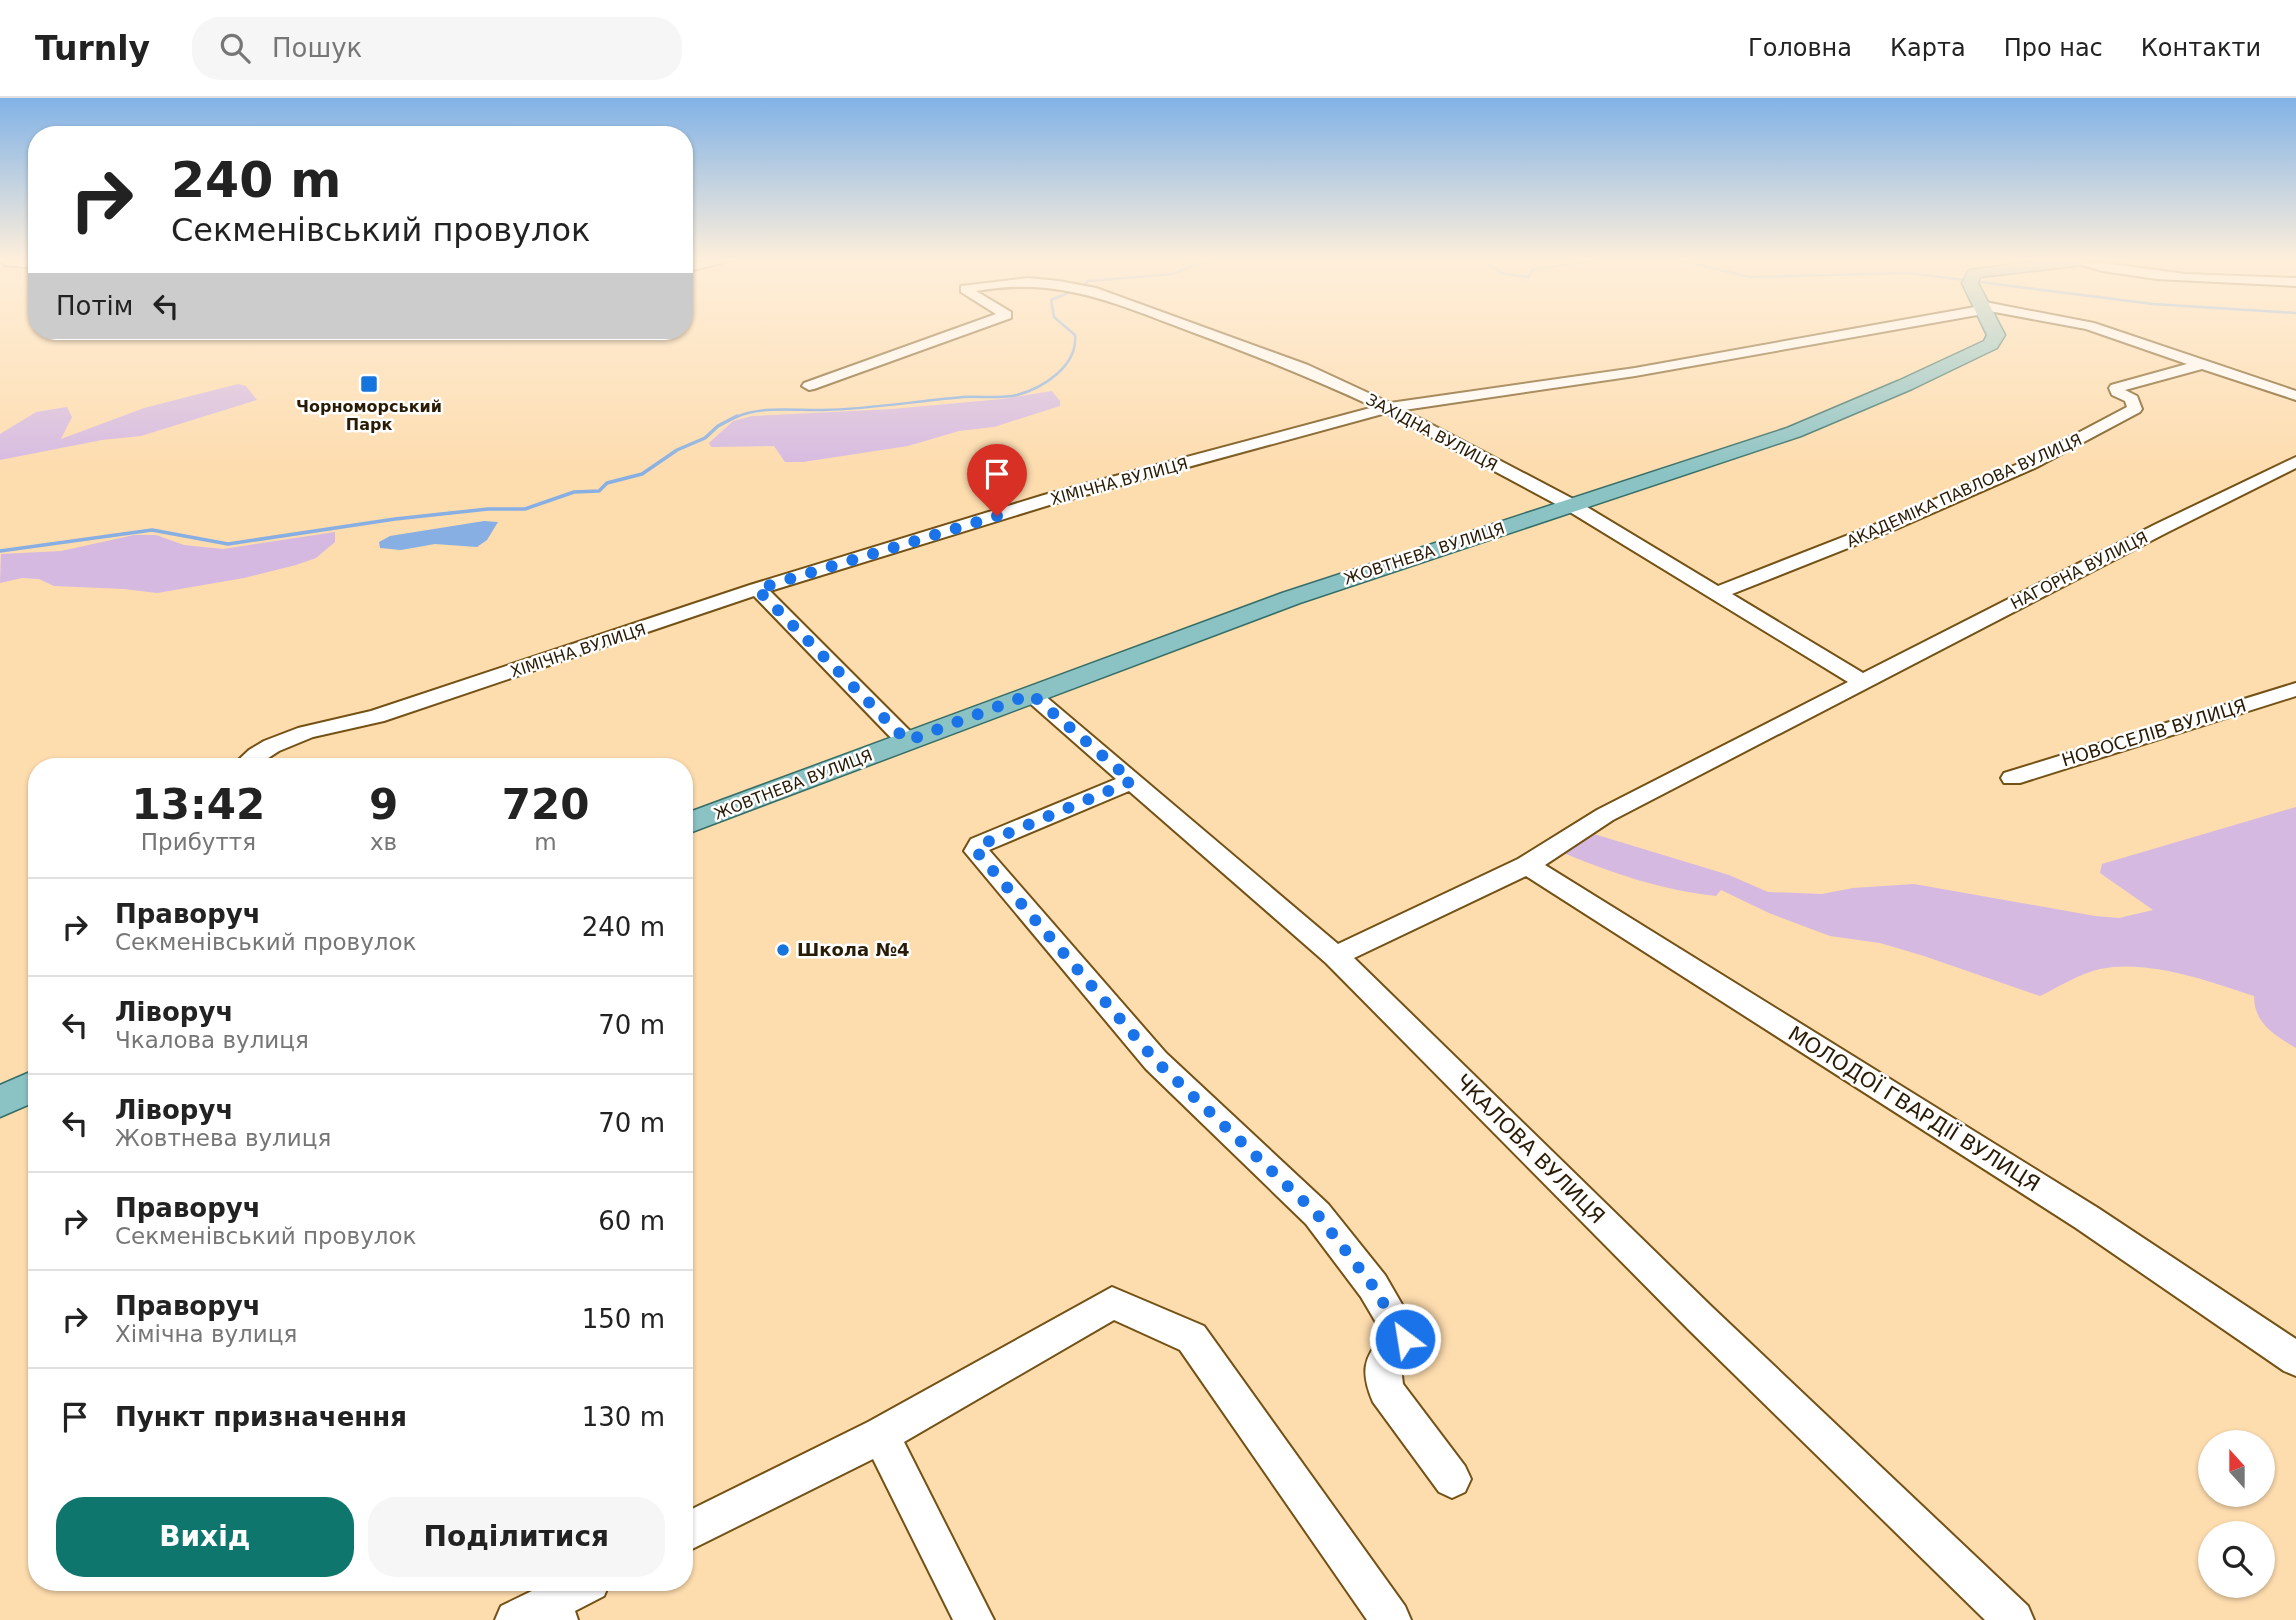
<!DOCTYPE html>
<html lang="uk">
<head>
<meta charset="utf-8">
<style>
  :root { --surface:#fff; --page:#f6f6f6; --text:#222; --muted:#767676; --line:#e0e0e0; --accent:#0f766e }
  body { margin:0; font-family:"DejaVu Sans",sans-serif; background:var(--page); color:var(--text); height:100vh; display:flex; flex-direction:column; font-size:26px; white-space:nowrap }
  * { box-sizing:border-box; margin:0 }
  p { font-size:23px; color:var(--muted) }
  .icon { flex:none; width:38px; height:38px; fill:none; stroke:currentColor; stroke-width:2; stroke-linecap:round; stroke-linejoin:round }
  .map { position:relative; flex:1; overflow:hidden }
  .drawer { position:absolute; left:28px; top:660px; width:665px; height:833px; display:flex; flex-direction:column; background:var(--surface); border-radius:28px; box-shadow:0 2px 5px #0004 }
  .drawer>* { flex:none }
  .banner { position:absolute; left:28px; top:28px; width:665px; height:214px; border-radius:28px; box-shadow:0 2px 5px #0004; background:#fff; color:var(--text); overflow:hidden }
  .needle { width:46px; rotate:339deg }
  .tools { position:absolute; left:2198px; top:1332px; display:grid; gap:14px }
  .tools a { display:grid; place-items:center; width:77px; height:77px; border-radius:50%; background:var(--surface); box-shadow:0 2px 5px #0004; font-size:35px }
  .pin { position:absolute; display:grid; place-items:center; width:60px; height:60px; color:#fff; margin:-72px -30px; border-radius:50% 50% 50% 0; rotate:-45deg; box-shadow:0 0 7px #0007 }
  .pin .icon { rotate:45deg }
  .me { position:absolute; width:77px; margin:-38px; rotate:329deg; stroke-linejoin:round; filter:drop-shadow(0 0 5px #0008) }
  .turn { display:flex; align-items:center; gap:24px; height:147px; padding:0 28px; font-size:32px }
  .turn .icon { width:91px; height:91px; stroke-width:2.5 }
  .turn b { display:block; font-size:49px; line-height:60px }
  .then { display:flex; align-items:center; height:66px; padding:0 28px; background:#0003; gap:14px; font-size:26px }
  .eta { display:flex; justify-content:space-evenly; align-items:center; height:119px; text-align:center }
  .eta b { font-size:42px; font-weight:800; line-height:49px }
  .primary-button { display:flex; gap:14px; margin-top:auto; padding:14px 28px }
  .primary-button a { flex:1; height:80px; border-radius:28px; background:var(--accent); color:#fff; font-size:28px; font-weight:800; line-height:80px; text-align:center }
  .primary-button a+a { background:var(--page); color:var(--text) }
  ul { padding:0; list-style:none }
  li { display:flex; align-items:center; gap:21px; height:98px; padding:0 28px; border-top:2px solid var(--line) }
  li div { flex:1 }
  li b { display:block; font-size:26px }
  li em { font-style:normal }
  header { display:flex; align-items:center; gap:42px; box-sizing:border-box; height:98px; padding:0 35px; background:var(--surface); border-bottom:2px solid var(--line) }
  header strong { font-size:33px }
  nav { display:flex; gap:38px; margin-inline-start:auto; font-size:24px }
  .search { width:490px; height:63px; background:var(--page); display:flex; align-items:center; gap:18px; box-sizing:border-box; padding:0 24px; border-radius:28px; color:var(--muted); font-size:26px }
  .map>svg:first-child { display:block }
</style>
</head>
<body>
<header>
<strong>Turnly</strong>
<div class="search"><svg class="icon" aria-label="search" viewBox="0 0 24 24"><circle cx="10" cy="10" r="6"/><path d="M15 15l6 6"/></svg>Пошук</div>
<nav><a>Головна</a><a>Карта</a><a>Про нас</a><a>Контакти</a></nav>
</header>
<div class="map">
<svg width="2296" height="1522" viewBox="0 0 2296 1522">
  <rect width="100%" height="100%" fill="#fddcae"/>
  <g fill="#d5b9e1">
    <polygon points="238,286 246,288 257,302 141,338 102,342 0,362 0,336 36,314 67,309 72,319 61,341 144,310"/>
    <polygon points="1052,293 1060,303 1060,308 994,329 959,333 908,348 803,364 785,364 774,348 711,349 709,345 733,323 752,318 892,311 1002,301"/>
    <polygon points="335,434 335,444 316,460 296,467 244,480 157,495 124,491 54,488 39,481 22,480 0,485 1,456 61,453 134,437 156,437 184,447 223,451"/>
    <path d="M2296,709v241c-22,-13 -42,-25 -42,-52 -45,-15 -107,-37 -154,-27 -20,4 -41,18 -60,27l-116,-40 -44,-13 -50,-7 -61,-23 -48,-23 -5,6c-54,-6 -102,-22 -152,-43l30,-19 135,41 39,17 54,2 31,-6 61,-4 181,32 24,2 34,-8 -53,-37 2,-9z"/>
  </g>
  <polygon fill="#87afe3" points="484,423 498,424 487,442 477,449 435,446 401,452 380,450 379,444 390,438"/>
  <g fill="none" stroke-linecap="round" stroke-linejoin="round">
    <g stroke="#87afe3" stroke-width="2.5">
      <polyline points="1483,163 1504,176 1529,179 1532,172 1589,163"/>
      <polyline points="1682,163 1750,179 1909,175 2153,206 2296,215"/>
      <path d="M734,320c27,-13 61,-7 90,-8 46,-1 93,-9 139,-13 17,-1 37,2 54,-2 26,-7 61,-29 58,-60l-21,-18 -3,-17 32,-13 5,-6 85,-7 32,-13"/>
    </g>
    <polyline stroke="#87afe3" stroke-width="3.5" points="0,453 152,432 228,446 395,421 488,411 525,411 574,394 599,393 607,385 642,376 677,352 705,340 718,328 737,318"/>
    <g stroke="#745115" stroke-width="4">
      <g id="minor">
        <polygon points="0,163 37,163 37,170 5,167"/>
        <polygon points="704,163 729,163 684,174 684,166"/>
        <polygon points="2069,163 2090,163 2185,176 2296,180 2296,188 2157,181 2102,173"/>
        <path d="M1028,180l31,3 37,7 212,77 82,38 245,-35 340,-61v-5l5,-1 114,22 202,68v9l-94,-31 -77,21 12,6 5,13 -2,3 -103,55 -141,62 -164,65 131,79 293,-149 140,-67v11l-128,64 -555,288 -68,45 553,343 198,131v37l-12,-5 -208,-143 -550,-352 -172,82 358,349 316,299 6,14h-49l-297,-291 -362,-366 -197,-172 -140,59 177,203 162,151 57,71 37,64 -5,12 -16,16 2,17 62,82 6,13 -6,13 -13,6 -13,-6 -66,-90c-12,-28 -11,-45 11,-66l-23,-39 -55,-73 -160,-155 -182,-218 7,-12 145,-60 -92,-81 -4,-4 4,-4h14l300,254 180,-85 79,-49 251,-128 -283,-173 -179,-96 -330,90 -286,88 145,145 3,5 -3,5h-16l-145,-150 -370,125 -71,16 -34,14 -23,15h-24l17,-16 15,-9 34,-13 73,-17 379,-126 294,-90 330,-88c-60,-28 -120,-52 -182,-75 -76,-28 -132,-56 -216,-41l35,21v6l-197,71 -5,1 -7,-4 2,-3 192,-69 -35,-22v-6zM1989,213l97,18 101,35 -76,21 -2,3 3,7 13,6 2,6 -102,54 -141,60 -166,65 -141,-85 -173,-91 231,-34 348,-62z"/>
        <polygon points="2296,585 2296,598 2020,685 2004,685 2001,680 2004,675"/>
        <polygon points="1112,1189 1204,1228 1405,1508 1411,1522 1367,1522 1180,1252 1114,1222 904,1344 994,1522 953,1522 873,1361 684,1455 684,1415 868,1324"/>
        <polygon points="536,1484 610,1484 604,1498 575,1513 578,1522 495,1522 501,1508 534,1492"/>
      </g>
    </g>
    <g stroke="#366e67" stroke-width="3">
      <g id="major">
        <polygon points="2038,163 2084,163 2076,168 1980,179 1978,185 2005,237 1997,250 1912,291 1801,338 1300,505 684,737 684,716 1282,495 1787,330 1898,283 1984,243 1987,237 1962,185 1969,172"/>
        <polygon points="37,971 37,1003 0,1019 0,987"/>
      </g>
    </g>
    <use href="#minor" fill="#fff" fill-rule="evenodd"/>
    <use href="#major" fill="#8bc3c4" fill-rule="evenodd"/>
  </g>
  <linearGradient id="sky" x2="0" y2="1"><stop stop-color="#81b2e6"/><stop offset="0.43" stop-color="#feefdb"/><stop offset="1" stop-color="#feefdb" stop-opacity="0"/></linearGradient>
  <rect width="2296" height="376" fill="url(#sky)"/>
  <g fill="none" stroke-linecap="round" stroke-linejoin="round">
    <polyline stroke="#1a73e8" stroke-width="12" stroke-dasharray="0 21.6" points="997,418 757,491 907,643 1031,596 1132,683 980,747 976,753 1156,963 1317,1116 1373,1188 1405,1241"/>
  </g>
  <g fill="#1674dd" stroke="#fff" stroke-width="2.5">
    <rect x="360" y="277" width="18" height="18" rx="3.5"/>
    <circle cx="783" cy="852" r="7"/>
  </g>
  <g text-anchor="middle" stroke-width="5" stroke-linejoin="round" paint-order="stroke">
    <g font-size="16" font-weight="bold" fill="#2a1b04" stroke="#fff">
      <text x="369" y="314">Чорноморський<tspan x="369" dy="18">Парк</tspan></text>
    </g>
    <g font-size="16" fill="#2a1b04" stroke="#fff">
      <text transform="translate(1432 334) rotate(28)" y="6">ЗАХІДНА ВУЛИЦЯ</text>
      <text transform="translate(1119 383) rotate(-15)" y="6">ХІМІЧНА ВУЛИЦЯ</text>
      <text transform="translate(1964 392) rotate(-24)" y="6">АКАДЕМІКА ПАВЛОВА ВУЛИЦЯ</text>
      <text transform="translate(1424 455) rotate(-18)" y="6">ЖОВТНЕВА ВУЛИЦЯ</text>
      <text transform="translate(2079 472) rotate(-27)" y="6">НАГОРНА ВУЛИЦЯ</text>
      <text transform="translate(578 552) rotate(-18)" y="6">ХІМІЧНА ВУЛИЦЯ</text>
      <text transform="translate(793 686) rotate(-21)" y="6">ЖОВТНЕВА ВУЛИЦЯ</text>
    </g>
    <g font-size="18" fill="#2a1b04" stroke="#fff">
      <text transform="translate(2154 635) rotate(-17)" y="6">НОВОСЕЛІВ ВУЛИЦЯ</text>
    </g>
    <g font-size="18" font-weight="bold" fill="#2a1b04" stroke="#fff" text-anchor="start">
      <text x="797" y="858">Школа №4</text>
    </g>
    <g font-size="21" fill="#2a1b04" stroke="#fff">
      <text transform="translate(1914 1011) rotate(32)" y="7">МОЛОДОЇ ГВАРДІЇ ВУЛИЦЯ</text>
      <text transform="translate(1530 1051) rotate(45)" y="7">ЧКАЛОВА ВУЛИЦЯ</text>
    </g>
  </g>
</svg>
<div class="tools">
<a><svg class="needle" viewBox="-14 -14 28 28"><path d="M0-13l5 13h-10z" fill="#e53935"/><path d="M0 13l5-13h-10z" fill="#767676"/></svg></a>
<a><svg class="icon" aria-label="search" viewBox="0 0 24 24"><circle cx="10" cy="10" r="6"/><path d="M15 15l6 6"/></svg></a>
</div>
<div class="pin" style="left:997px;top:418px;background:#d93025"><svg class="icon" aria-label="arrive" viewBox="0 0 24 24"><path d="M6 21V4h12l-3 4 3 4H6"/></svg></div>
<svg class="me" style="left:1405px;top:1241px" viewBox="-20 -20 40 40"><circle r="17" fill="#1a73e8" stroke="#fff" stroke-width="3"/><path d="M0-11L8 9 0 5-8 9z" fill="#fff"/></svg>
<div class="banner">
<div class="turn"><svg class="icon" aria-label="right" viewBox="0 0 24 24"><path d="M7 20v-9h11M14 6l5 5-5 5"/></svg><div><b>240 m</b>Секменівський провулок</div></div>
<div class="then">Потім<svg class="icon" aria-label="left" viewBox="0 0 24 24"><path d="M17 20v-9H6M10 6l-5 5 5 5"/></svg></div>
</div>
<section class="drawer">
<div class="eta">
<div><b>13:42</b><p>Прибуття</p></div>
<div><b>9</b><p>хв</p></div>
<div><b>720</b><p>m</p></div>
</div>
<ul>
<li><svg class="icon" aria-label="right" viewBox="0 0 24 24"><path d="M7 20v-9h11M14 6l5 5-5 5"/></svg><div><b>Праворуч</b><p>Секменівський провулок</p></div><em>240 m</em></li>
<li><svg class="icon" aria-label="left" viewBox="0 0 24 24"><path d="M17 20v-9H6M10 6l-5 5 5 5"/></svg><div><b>Ліворуч</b><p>Чкалова вулиця</p></div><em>70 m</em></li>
<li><svg class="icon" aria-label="left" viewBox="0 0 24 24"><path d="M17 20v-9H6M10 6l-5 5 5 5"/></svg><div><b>Ліворуч</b><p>Жовтнева вулиця</p></div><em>70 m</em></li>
<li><svg class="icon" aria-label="right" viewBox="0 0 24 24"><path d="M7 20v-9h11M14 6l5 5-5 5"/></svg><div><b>Праворуч</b><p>Секменівський провулок</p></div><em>60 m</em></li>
<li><svg class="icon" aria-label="right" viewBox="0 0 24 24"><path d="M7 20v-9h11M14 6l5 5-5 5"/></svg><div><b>Праворуч</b><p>Хімічна вулиця</p></div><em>150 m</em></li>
<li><svg class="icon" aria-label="arrive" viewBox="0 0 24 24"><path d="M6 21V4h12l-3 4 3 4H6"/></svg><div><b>Пункт призначення</b></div><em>130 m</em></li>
</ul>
<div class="primary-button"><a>Вихід</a><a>Поділитися</a></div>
</section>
</div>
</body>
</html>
